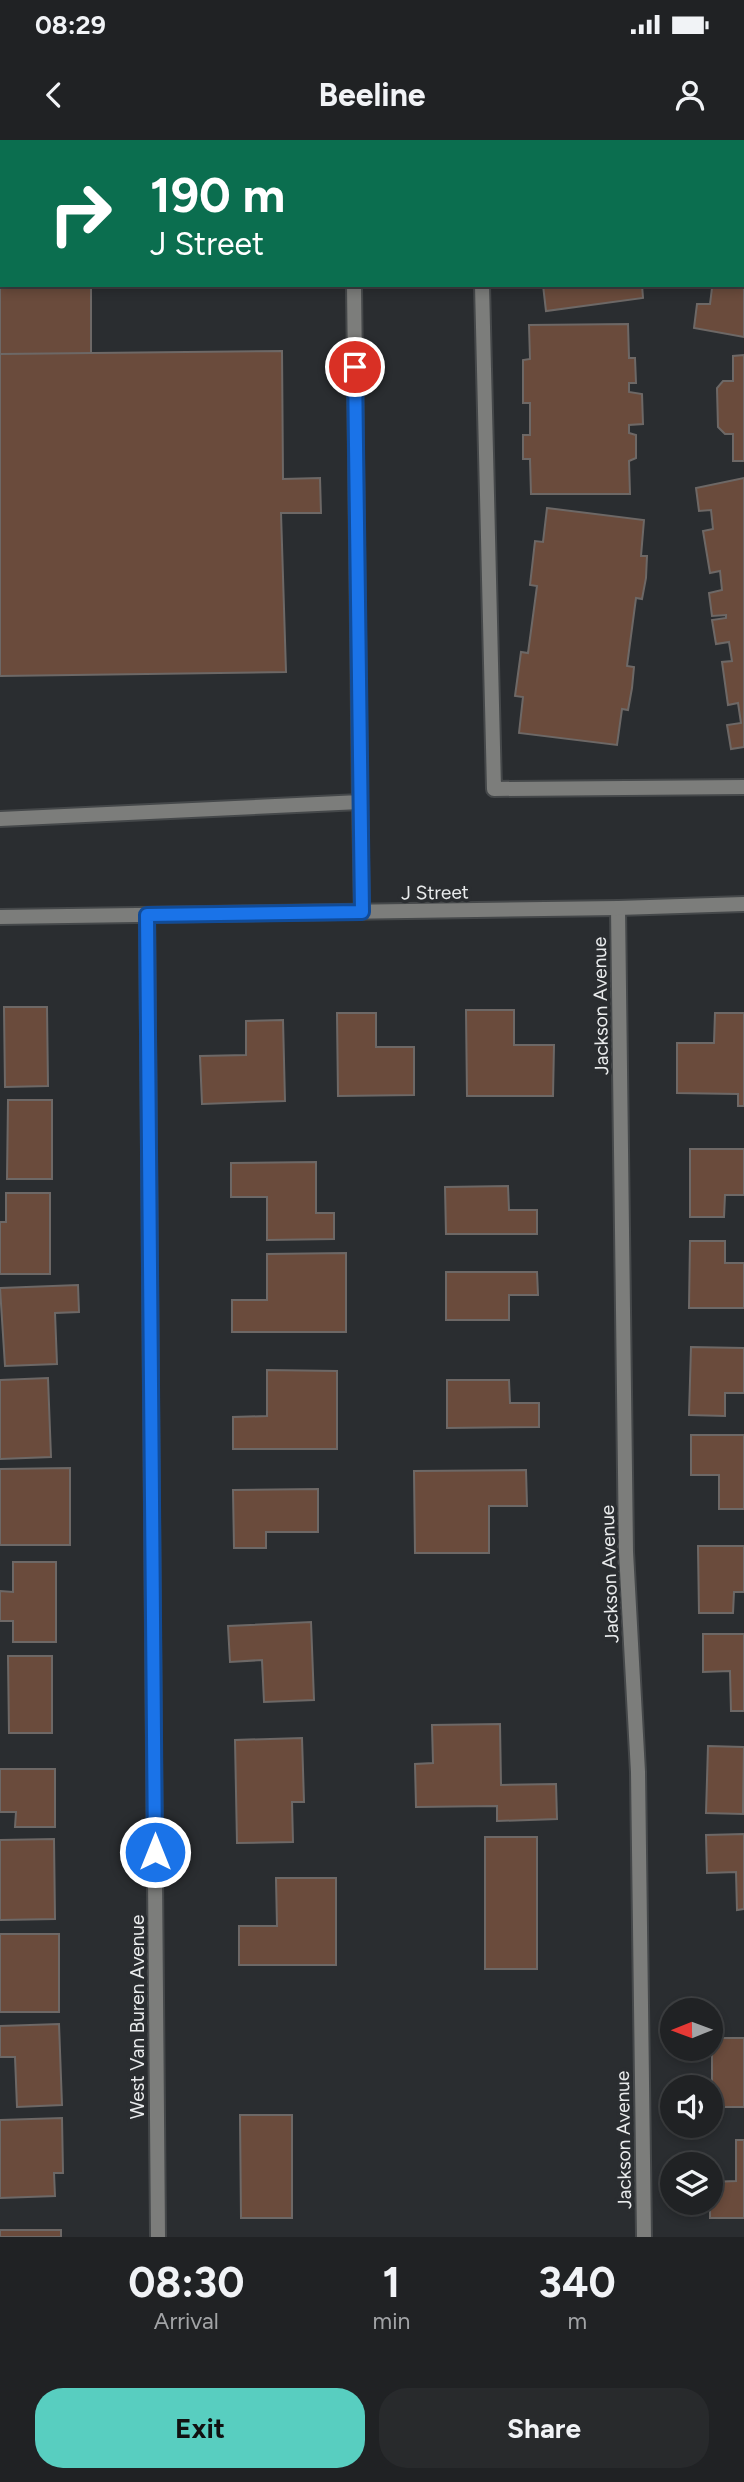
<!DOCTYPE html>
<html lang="en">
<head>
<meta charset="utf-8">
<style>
  :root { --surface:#202224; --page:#282a2c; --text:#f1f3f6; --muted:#a2a4a6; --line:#3d3f41; --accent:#58cec0 }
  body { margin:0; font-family:Figtree,sans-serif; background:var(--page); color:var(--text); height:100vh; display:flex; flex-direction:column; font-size:26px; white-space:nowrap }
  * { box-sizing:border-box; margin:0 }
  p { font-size:23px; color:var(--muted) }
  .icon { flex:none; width:38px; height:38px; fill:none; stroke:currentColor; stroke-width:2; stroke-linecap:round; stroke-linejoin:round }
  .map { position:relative; height:2097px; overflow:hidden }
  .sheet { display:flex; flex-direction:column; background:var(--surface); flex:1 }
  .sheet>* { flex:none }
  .hud { position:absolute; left:0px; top:0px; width:746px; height:147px; box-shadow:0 4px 10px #0003,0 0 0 2px var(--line); background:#0b6e4f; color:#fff; overflow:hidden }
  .needle { width:46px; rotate:269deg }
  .buttons { position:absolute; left:660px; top:1858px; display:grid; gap:14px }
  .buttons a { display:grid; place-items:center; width:63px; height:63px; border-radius:50%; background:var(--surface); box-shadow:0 4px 10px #0003,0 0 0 2px var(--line); font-size:35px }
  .pin { position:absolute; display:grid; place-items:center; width:60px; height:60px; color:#fff; margin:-30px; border:4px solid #fff; border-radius:50%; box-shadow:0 2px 7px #0007 }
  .me { position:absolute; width:77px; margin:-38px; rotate:0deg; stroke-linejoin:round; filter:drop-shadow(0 0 5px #0008) }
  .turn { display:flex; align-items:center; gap:24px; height:147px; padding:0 35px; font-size:32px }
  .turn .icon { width:91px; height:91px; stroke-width:2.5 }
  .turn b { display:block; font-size:49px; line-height:60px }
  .eta { display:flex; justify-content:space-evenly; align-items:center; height:119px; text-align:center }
  .eta b { font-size:42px; font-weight:700; line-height:49px }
  .cta { display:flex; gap:14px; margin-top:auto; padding:14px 35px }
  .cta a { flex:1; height:80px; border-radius:28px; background:var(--accent); color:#111; font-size:28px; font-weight:700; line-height:80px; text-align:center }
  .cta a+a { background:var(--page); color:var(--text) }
  .status { display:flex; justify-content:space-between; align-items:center; height:49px; padding:0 35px; background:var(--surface); direction:ltr }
  .status svg { height:19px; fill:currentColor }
  header { display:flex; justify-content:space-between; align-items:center; height:91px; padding:0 35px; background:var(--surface); font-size:32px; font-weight:700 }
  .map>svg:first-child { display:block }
</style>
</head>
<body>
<div class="status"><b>08:29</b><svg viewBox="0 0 49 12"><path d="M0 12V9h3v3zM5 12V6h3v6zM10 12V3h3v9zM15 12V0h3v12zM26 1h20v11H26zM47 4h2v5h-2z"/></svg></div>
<header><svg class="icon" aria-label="back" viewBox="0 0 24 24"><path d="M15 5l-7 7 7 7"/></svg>Beeline<svg class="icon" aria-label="person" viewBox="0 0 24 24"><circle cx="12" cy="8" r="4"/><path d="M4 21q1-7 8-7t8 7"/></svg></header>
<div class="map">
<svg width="744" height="2097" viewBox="0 0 744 2097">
  <rect width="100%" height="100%" fill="#2a2d30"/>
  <g fill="#6a4b3c" stroke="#6d6866" stroke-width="2">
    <polygon points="0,0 89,0 89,2 2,2 2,145 91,145 91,214 0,214"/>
    <polygon points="514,0 629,0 629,2 515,2"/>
    <polygon points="720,0 744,0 744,197 694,188 697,164 710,164 712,148 702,145 744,145 744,2 719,2"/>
    <polygon points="543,145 642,145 643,158 546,171"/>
    <polygon points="628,184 629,218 635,218 636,243 629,243 629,252 642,254 643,284 629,285 629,293 636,295 636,318 629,321 630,354 531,354 530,319 523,319 523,295 530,295 530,263 523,263 523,220 530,219 529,185"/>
    <polygon points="282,211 283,339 320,338 321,373 281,373 286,532 0,536 0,214"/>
    <polygon points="744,215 744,321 733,321 733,294 725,294 718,287 717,248 723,241 733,241 733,216"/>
    <polygon points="744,338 744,607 731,609 727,585 741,583 738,563 728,565 722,522 732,521 729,502 716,504 712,480 726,478 726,475 712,476 709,453 722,450 720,431 710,433 703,391 713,389 711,370 699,371 696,348"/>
    <polygon points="547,368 644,380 641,416 647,416 646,438 642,459 636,458 627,526 634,527 632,548 628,570 622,569 617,605 519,593 523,557 515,556 521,512 528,513 537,446 530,445 535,401 543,402"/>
    <polygon points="4,867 47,867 48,946 5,947"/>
    <polygon points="466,870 514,870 514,905 554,905 553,956 467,956"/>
    <polygon points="337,873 376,873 376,907 414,907 414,955 338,956"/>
    <polygon points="715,873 744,873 744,966 738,966 738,954 677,953 677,903 714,903"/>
    <polygon points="283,880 285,961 202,964 200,916 246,915 246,881"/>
    <polygon points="8,960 52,960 52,1039 7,1039"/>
    <polygon points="690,1009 744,1009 744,1055 725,1055 724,1077 690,1077"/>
    <polygon points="316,1022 316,1073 334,1073 334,1099 267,1100 267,1057 231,1057 231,1023"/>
    <polygon points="508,1046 509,1070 537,1070 537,1094 446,1094 445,1047"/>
    <polygon points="6,1053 50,1053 50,1134 0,1134 0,1082 6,1082"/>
    <polygon points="690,1101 725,1101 725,1123 744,1123 744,1168 689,1168"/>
    <polygon points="346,1113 346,1192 232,1192 232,1160 267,1160 267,1114"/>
    <polygon points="446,1132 537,1132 538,1155 509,1155 509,1180 446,1180"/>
    <polygon points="78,1145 79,1172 55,1173 57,1224 5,1226 0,1148"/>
    <polygon points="691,1207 744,1208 744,1253 725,1253 725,1276 689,1275"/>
    <polygon points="267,1230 337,1231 337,1309 233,1309 233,1277 267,1276"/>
    <polygon points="48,1238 51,1317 0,1319 0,1240"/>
    <polygon points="447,1240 509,1240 510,1263 539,1263 539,1287 447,1288"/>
    <polygon points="691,1295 744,1295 744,1369 719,1369 719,1335 691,1335"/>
    <polygon points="70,1328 70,1405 0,1405 0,1329"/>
    <polygon points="526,1330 527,1366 489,1366 489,1413 415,1413 414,1331"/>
    <polygon points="318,1349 318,1392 266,1392 266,1408 234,1408 233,1350"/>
    <polygon points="698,1406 744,1406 744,1452 734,1452 733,1473 699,1473"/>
    <polygon points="13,1422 56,1422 56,1502 13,1502 13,1481 0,1481 0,1451 13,1452"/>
    <polygon points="311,1482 314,1560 264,1562 262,1520 230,1522 228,1486"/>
    <polygon points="703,1494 744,1494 744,1571 731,1571 730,1531 703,1532"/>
    <polygon points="8,1516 52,1516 52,1593 9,1593"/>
    <polygon points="500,1584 501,1645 556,1644 557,1679 497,1681 497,1666 416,1667 415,1624 433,1623 432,1585"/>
    <polygon points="302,1598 304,1662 292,1662 293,1702 237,1703 235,1600"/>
    <polygon points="708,1606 744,1607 743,1674 706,1673"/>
    <polygon points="0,1629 55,1629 55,1687 15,1687 16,1672 0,1672"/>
    <polygon points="744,1694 744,1769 737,1770 736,1732 707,1733 706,1695"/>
    <rect x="485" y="1697" width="52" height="132"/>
    <polygon points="54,1699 55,1779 0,1780 0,1700"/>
    <polygon points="276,1738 336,1738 336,1825 239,1825 239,1786 277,1786"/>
    <rect x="0" y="1794" width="59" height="78"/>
    <polygon points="59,1884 62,1965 17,1967 15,1917 0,1917 0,1886"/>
    <rect x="712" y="1898" width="32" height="69"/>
    <polygon points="240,1975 292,1975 292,2078 241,2078"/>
    <polygon points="62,1978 63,2033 54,2033 55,2056 0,2058 0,1980"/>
    <polygon points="736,2000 744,2000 744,2078 710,2078 710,2042 736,2041"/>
    <rect x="0" y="2090" width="61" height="7"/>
  </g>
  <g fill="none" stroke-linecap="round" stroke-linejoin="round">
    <g stroke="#45484a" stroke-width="18">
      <g id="service">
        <polyline points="352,0 352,2"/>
        <polyline points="479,0 479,2"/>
        <polyline points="482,145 494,649 744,647"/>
        <polyline points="360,662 362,772"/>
        <polyline points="0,679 360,662 354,145"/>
      </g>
    </g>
    <g stroke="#45484a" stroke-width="18">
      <g id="minor">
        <polyline points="618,768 626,1412 638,1632 644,2097"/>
        <polyline points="147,775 158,2097"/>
      </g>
    </g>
    <g stroke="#45484a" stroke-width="18">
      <polyline id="tertiary" points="0,777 618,768 744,764"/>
    </g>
    <use href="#service" stroke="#7c7d7b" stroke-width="14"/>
    <use href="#minor" stroke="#7c7d7b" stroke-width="14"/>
    <use href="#tertiary" stroke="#7c7d7b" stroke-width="14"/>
  </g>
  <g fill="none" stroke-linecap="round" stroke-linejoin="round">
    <g stroke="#114b97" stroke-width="18">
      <polyline id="route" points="155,1712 147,775 362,772 355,227"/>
    </g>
    <use href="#route" stroke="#1a73e8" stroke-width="12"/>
  </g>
  <g text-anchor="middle" stroke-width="7" stroke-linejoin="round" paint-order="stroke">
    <g font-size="19" fill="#e9ebec" stroke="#2a2d30">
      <text transform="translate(435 752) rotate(-1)" y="7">J Street</text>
      <text transform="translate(600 866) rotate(-91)" y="7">Jackson Avenue</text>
      <text transform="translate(609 1434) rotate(-92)" y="7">Jackson Avenue</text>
      <text transform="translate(137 1877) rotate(-90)" y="7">West Van Buren Avenue</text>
      <text transform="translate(623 2000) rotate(-91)" y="7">Jackson Avenue</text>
    </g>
  </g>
</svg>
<div class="buttons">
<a><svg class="needle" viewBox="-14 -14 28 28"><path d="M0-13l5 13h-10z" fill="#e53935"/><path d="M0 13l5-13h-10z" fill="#a2a4a6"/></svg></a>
<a><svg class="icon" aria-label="sound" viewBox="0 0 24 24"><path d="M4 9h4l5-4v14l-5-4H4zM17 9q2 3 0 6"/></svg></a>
<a><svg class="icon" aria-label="layers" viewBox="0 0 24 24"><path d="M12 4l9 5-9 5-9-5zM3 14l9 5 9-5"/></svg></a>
</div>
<div class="pin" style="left:355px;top:227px;background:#d93025"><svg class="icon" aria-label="arrive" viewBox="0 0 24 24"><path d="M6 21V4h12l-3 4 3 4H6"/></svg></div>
<svg class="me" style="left:155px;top:1712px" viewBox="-20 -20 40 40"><circle r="17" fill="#1a73e8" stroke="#fff" stroke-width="3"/><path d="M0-11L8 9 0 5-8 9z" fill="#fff"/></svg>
<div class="hud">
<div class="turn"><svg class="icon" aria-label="right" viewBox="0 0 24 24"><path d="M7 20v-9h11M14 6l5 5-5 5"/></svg><div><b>190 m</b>J Street</div></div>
</div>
</div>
<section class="sheet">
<div class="eta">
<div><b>08:30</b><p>Arrival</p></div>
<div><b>1</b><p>min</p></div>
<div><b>340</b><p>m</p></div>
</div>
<div class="cta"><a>Exit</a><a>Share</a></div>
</section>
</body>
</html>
